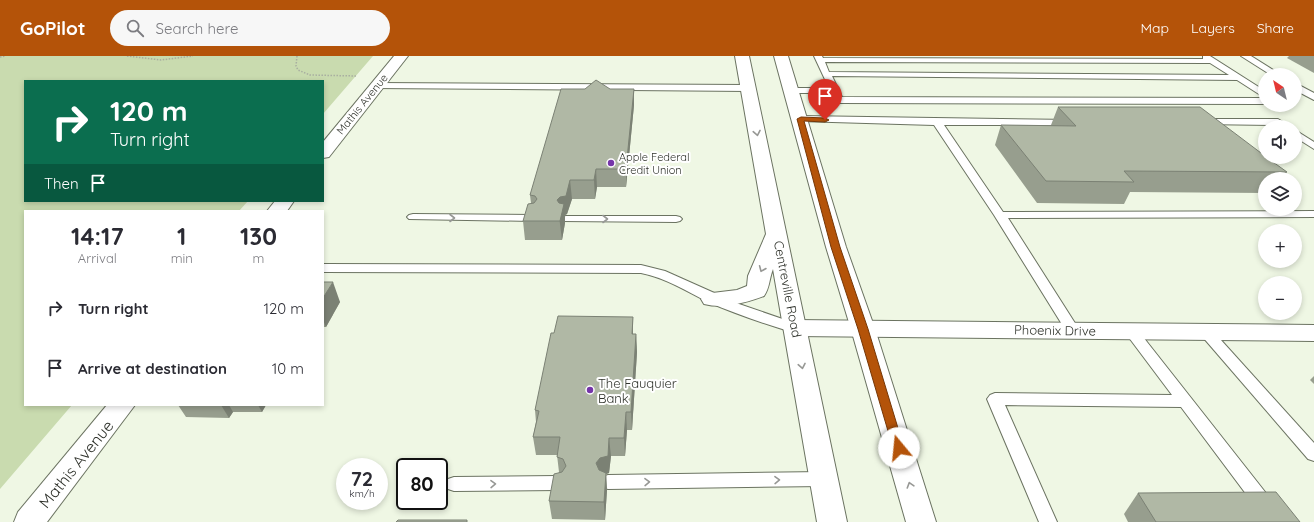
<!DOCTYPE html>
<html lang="en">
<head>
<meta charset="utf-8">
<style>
  :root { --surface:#fff; --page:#f7f7f7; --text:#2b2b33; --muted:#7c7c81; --accent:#b45309 }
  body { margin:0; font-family:Quicksand,sans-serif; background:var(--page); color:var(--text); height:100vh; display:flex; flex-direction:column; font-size:15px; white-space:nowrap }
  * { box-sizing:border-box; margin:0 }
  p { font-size:13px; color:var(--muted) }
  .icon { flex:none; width:22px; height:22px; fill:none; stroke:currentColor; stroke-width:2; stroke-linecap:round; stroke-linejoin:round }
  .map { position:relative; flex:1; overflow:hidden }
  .details { position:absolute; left:24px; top:154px; width:300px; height:196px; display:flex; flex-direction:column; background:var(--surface); border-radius:0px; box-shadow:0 2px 6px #0003 }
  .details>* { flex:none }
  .top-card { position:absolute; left:24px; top:24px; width:300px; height:122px; border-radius:0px; box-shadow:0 2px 6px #0003; background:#0b6e4f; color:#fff; overflow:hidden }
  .needle { width:26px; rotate:325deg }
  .controls { position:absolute; left:1258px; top:12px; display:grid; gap:8px }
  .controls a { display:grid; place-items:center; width:44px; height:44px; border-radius:50%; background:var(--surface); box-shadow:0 2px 6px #0003; font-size:20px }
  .speed { position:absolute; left:336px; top:402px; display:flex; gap:8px; font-size:20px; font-weight:700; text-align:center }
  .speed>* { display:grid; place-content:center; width:52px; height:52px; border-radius:50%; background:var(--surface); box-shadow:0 2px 6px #0003; line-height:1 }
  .speed small { font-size:10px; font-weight:400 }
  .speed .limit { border:2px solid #111; border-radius:6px; background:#fff; color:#111 }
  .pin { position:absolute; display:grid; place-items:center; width:34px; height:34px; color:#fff; margin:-41px -17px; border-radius:50% 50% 50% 0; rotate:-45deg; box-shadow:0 0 4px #0007 }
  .pin .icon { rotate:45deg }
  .me { position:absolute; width:44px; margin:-22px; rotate:343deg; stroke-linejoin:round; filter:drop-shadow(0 0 3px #0008) }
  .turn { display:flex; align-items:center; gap:14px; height:84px; padding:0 20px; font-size:18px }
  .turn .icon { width:52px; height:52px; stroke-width:2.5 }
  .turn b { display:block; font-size:28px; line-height:34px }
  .then { display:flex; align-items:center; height:38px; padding:0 20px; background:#0003; gap:8px; font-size:15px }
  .eta { display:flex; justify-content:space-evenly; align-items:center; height:68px; text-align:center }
  .eta b { font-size:24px; font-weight:700; line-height:28px }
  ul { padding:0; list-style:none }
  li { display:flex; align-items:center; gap:12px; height:60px; padding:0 20px }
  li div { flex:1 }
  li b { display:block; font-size:15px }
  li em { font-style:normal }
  header { display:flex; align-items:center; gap:24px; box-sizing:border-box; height:56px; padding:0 20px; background:var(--accent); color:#fff }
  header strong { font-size:19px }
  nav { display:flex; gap:22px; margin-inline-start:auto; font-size:14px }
  .search { width:280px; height:36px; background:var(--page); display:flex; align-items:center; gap:10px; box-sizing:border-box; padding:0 14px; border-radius:22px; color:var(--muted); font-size:15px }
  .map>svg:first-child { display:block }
</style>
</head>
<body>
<header>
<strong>GoPilot</strong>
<div class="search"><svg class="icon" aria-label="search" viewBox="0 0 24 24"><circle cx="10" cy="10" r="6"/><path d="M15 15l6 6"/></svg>Search here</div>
<nav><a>Map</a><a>Layers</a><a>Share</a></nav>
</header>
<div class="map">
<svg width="1314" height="466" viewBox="0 0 1314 466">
  <rect width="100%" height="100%" fill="#eff7e4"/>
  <polygon fill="#c9dbaf" points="0,0 373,0 323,58 323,25 25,25 25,145 248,145 239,155 25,155 25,349 72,349 0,433"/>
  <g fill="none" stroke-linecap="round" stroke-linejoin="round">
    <g stroke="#6b7361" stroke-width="2">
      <g id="service">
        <path d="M814,0h8l1,2 380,1v-3h7l55,35v7l-28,-18 -405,-4 10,21 423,1v6l-426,-1 -3,-1 -5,-9h-42l-1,-2 4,-3h37zM825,6l385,1 19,12 -400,-3z"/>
        <polygon points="1241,0 1251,0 1281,19 1271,19"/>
        <polygon points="377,27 748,29 752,32 748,35 374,32 373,30 374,28"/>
        <polygon points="1295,27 1314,37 1314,44 1295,34"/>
        <polygon points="801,60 1072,64 1074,66 1069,69 944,69 1003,156 1314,155 1314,161 1008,162 1080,275 1078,278 1073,280 1068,278 994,159 934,69 798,65 796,63"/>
        <polygon points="1203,63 1278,63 1291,71 1280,71 1276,69 1200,68 1198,66"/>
        <polygon points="1295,74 1314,86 1314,93 1295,81"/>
        <polygon points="413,158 532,159 536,160 538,162 536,164 532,165 409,163 407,161 409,159"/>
        <polygon points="566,160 676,160 680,161 682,163 680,165 676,166 562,165 560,163 562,161"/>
        <path d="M323,208l318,1 24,6 74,33 61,21 2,3 -2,3 -5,2c-30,-9 -59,-19 -87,-31 -22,-11 -42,-24 -67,-29l-318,-1z"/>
        <polygon points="1131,270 1136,272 1284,460 1287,466 1267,466 1181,351 1005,349 1057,466 1039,466 987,343 990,339 995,337 1172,339 1124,275 1126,272"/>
        <polygon points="1206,271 1211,273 1314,387 1314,405 1308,403 1201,279 1199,276 1201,273"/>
        <polygon points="824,416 830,418 833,423 830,428 824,430 608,433 602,431 599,426 602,421 608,419"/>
        <polygon points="558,420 564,422 567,427 564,432 558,434 454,435 448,433 445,428 448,423 454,421"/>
      </g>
    </g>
    <g stroke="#6b7361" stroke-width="2">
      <polygon id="minor" points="795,264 1314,269 1314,285 795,280 787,278 783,272 787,266"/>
    </g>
    <g stroke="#6b7361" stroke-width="2">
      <g id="tertiary">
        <polygon points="394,0 408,0 329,101 323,102 323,86"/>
        <polygon points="275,145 294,145 287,155 267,155"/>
        <polygon points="107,349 135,349 47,466 14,466 18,456"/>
      </g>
    </g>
    <g stroke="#6b7361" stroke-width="2">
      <g id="trunk">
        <path d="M735,0h14l98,466h-30l-44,-253c-4,10 -3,18 -9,27 -19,7 -40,13 -60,8l-3,-5 3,-5 33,-4 10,-4 1,-10 18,-42z"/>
        <polygon points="774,0 788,0 846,191 875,273 936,466 906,466 851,273 826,191"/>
      </g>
    </g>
    <g stroke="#a8aea0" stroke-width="1.5" stroke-dasharray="1.5 1.5" stroke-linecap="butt">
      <polyline points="127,0 161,4 193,0"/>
      <polyline points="297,0 296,10 298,14 310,19 356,20"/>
      <polyline points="0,1 5,0"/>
    </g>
    <use href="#service" fill="#fff" fill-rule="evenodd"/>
    <use href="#minor" fill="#fff" fill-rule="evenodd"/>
    <use href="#tertiary" fill="#fff" fill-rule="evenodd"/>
    <use href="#trunk" fill="#fff" fill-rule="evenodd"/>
  </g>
  <g fill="#979e8e">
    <polygon points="1289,0 1314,0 1314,17 1287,2"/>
    <polygon points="610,33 634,33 634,49 626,131 597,131 595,143 572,143 567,158 565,159 565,167 562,184 525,184 523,165 531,147 530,139"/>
    <polygon points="1058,51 1287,116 1282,123 1265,123 1265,137 1130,136 1124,148 1037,147 995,89 1001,69 1051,69"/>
    <polygon points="323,226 340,246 326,271 323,271"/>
    <polygon points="633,261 633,278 636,278 637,296 632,374 627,374 625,400 611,400 609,417 606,418 607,434 605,464 552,463 549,445 559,416 557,399 536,399 533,381 536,366 535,354 554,277"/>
    <polygon points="1314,320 1314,328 1310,324"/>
    <polygon points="178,349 266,349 262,356 233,356 229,362 186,361"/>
    <polygon points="1138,437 1300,466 1128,466 1124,458"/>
  </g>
  <g fill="#7b8174">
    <polygon points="634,33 634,49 626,131 626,113"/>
    <polygon points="596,113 597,131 595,143 594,124"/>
    <polygon points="570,124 572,143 567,158 565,159 565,167 562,184 557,144"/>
    <polygon points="333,226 340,246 326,271 323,264 323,242"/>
    <polygon points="633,261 633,278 632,278"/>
    <polygon points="636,278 637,296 632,374 631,356"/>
    <polygon points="221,349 229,349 233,356 229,362"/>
    <polygon points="258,349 266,349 262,356"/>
    <polygon points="626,356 627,374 625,400 624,382"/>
    <polygon points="609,382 611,400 609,417 606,418 607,434 605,464 602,420 596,407 600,402"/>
  </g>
  <g fill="#b0b8a5" stroke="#7b8174">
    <polygon points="596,24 610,33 634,33 626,113 596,113 594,124 570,124 566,140 560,141 557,144 559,147 564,148 560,165 523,165 528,148 534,147 537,143 535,140 530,139 561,33 585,33"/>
    <polygon points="1058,51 1200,51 1265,100 1265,101 1266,101 1287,116 1124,115 1134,126 1046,125 1001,69 1076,70"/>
    <polygon points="323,226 333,226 323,242"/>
    <polygon points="558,260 633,261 632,278 636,278 631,356 626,356 624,382 609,382 608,400 600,402 596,407 599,414 606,417 604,446 549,445 554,418 562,416 566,410 563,403 557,401 560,381 533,381 539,355 535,354 551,277 554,277"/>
    <polygon points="1276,436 1300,466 1156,466 1138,437"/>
    <polygon points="398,464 467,464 467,466 396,466"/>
  </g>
  <defs><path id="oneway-chevron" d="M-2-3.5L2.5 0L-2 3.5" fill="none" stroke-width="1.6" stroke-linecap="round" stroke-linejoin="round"/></defs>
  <g stroke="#979895">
    <use href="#oneway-chevron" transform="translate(757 77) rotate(79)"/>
    <use href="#oneway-chevron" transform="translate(452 162)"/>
    <use href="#oneway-chevron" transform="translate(605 163)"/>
    <use href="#oneway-chevron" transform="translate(762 213) rotate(113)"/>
    <use href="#oneway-chevron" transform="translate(802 310) rotate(79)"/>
    <use href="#oneway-chevron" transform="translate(777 424) rotate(-1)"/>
    <use href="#oneway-chevron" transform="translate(647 426) rotate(-1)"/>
    <use href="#oneway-chevron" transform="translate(493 428) rotate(-1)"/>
    <use href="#oneway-chevron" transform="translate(910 429) rotate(-107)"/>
  </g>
  <polygon fill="#b45309" stroke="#753606" points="801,61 825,62 829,64 825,66 804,65 840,191 868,273 904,392 903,395 899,396 894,395 893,392 858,273 831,191 797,63"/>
  <g fill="#7535a9" stroke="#fff" stroke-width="1.5">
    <circle cx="611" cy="107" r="4"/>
    <circle cx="590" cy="334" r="4"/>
  </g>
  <g text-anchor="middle" stroke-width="4" stroke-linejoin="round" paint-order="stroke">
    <g font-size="11" fill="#2f322b" stroke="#fff">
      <text transform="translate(362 48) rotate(-51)" y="4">Mathis Avenue</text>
    </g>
    <g font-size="11" fill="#2f322b" stroke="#fff" text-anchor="start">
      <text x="619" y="105">Apple Federal<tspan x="619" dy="13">Credit Union</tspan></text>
    </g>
    <g font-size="13" fill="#2f322b" stroke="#fff">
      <text transform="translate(788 233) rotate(79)" y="5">Centreville Road</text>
      <text transform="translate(1055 274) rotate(1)" y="5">Phoenix Drive</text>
    </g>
    <g font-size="13" fill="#2f322b" stroke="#fff" text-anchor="start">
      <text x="598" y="332">The Fauquier<tspan x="598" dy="15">Bank</tspan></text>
    </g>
    <g font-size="16" fill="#2f322b" stroke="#fff">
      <text transform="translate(76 408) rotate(-51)" y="6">Mathis Avenue</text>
    </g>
  </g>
</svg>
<div class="controls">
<a><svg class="needle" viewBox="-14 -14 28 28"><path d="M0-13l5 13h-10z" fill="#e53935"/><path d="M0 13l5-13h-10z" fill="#7c7c81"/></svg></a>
<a><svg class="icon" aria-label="sound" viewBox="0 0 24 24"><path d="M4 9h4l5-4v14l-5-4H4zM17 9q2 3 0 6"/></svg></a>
<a><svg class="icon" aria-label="layers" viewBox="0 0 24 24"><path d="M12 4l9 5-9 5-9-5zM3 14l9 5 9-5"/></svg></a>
<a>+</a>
<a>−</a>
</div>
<div class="speed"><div>72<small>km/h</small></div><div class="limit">80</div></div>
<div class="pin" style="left:825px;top:64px;background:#d93025"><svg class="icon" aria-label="arrive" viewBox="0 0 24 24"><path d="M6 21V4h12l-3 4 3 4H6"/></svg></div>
<svg class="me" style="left:899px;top:392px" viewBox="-20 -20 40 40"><circle r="19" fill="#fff"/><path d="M0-13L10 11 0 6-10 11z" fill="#b45309"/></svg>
<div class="top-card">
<div class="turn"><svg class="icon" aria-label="right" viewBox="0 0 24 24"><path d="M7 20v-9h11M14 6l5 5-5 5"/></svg><div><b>120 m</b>Turn right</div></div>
<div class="then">Then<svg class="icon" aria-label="arrive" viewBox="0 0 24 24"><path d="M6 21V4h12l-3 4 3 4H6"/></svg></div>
</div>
<section class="details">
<div class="eta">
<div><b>14:17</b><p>Arrival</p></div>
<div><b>1</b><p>min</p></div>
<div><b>130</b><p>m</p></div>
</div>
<ul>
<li><svg class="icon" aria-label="right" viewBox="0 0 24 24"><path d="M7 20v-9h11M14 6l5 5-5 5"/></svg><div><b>Turn right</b></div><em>120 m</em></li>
<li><svg class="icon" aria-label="arrive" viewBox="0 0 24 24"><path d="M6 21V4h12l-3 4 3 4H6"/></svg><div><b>Arrive at destination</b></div><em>10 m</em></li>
</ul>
</section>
</div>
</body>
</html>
